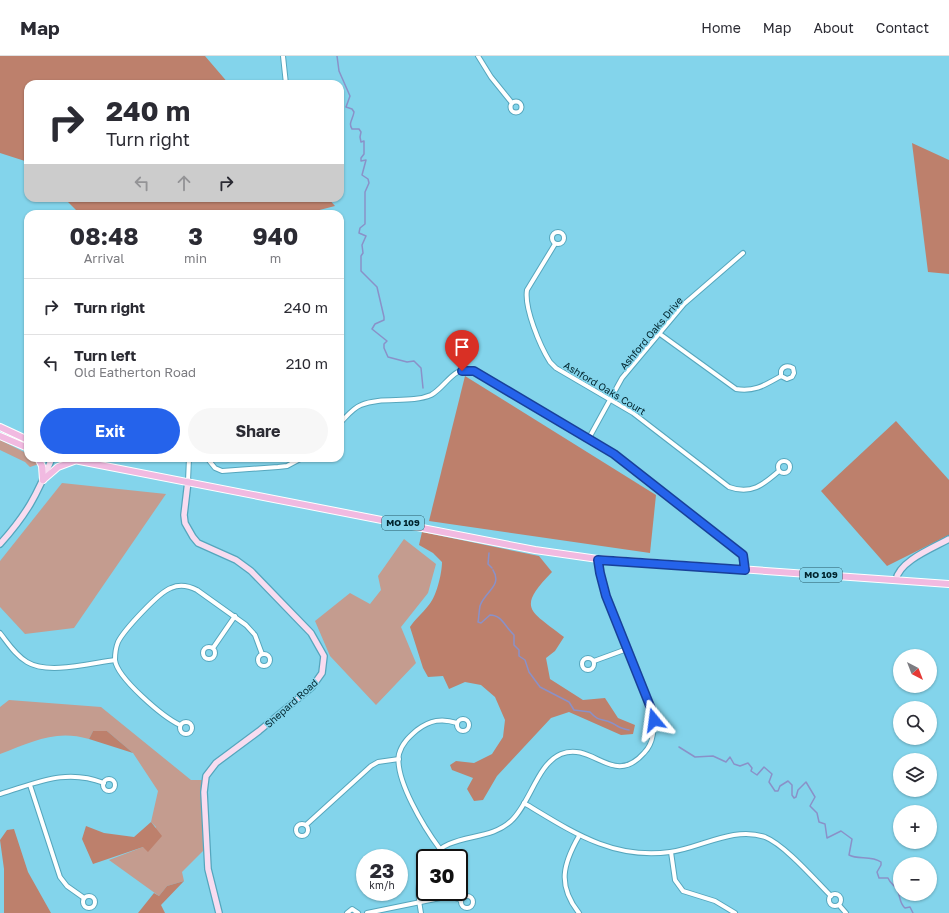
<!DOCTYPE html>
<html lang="en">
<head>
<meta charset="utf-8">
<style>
  :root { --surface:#fff; --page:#f7f7f7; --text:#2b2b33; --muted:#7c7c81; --line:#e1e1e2; --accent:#2563eb }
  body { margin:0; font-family:"Golos Text",sans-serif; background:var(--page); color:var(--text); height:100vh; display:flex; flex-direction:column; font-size:15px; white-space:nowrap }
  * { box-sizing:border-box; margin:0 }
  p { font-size:13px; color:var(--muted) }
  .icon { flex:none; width:22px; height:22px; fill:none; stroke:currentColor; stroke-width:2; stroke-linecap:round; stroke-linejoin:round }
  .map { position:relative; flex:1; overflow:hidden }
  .side { position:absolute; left:24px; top:154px; width:320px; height:252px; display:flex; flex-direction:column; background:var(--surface); border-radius:12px; box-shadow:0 1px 3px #0004 }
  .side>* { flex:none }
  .top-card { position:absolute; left:24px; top:24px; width:320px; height:122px; border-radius:12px; box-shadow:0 1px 3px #0004; background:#fff; color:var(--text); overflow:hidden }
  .needle { width:26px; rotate:138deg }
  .fabs { position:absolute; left:893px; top:593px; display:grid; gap:8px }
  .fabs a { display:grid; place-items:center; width:44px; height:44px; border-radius:50%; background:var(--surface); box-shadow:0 1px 3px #0004; font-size:20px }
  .speed { position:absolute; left:356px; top:793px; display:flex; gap:8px; font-size:20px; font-weight:700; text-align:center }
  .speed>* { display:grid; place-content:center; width:52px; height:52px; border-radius:50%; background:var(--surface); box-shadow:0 1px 3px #0004; line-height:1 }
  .speed small { font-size:10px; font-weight:400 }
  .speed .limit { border:2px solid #111; border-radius:6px; background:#fff; color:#111 }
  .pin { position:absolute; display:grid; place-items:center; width:34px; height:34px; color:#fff; margin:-41px -17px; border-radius:50% 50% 50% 0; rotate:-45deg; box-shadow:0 0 4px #0007 }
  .pin .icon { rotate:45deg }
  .me { position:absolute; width:44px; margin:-22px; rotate:344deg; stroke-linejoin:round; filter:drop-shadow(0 0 3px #0008) }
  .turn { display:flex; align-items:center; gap:14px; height:84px; padding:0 16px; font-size:18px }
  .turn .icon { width:52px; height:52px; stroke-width:2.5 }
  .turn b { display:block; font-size:28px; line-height:34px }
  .lanes { display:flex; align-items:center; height:38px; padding:0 16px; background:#0003; justify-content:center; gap:20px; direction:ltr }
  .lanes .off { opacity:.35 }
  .eta { display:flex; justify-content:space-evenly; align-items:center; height:68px; text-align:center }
  .eta b { font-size:24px; font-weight:700; line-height:28px }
  .action { display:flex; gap:8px; margin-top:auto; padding:8px 16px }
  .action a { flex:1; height:46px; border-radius:24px; background:var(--accent); color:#fff; font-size:16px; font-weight:700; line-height:46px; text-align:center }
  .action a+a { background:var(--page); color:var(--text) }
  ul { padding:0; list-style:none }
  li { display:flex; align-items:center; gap:12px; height:56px; padding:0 16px; border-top:1px solid var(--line) }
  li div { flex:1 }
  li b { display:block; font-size:15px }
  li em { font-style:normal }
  header { display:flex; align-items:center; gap:24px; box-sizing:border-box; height:56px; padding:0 20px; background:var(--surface); border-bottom:1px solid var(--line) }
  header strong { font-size:19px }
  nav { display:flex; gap:22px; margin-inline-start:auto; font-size:14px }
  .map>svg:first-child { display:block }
</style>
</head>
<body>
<header>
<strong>Map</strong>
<nav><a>Home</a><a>Map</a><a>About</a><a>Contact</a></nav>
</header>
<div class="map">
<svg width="949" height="857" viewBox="0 0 949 857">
  <rect width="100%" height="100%" fill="#83d4eb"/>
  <g fill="#c49c8f">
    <polygon points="0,384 28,398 28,402 34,402 39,408 30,411 25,406 0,394"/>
    <polygon points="62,427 166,438 74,572 25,578 0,551 0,505"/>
    <polygon points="404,483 436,508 428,537 401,571 416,607 376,649 330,600 315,565 350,537 370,548 381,534 378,520"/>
    <path d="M9,644l92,7 90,73h11l1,71 -21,21 2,9 -17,5 -8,10 -50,-36 34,-13 13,-20 -5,-5 7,-31 -25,-38 -26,-22h-14l-4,8c-34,-10 -57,3 -89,15v-47z"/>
  </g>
  <g fill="#bd806c">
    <polygon points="0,0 205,0 229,28 28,28 28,106 0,97"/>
    <polygon points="912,87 949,104 949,218 928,216"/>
    <polygon points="64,142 328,142 335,150 304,158 80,158"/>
    <polygon points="465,320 656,439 650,497 429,465"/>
    <polygon points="896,365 949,424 949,479 887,510 821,435"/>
    <path d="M422,476l117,24 13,16c-36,37 -22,38 12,65l-9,14 -9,7 4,21 33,21 22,-2 13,20 17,7 -2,9 -12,1 -52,-23 -18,6 -54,58 -14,24 -9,1 -7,-12 6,-11 -21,-8 -2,-5 6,-4 18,2 18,-9 11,-17 2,-17 -10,-23 -14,-12 -16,-3 -16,7 -6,-13 -15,1 -5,-9 -13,-41c5,-8 12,-13 18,-21 8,-8 14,-32 14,-44l-9,-9 -14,-8z"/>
    <polygon points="93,675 107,675 133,697 89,683"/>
    <polygon points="151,766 162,780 148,796 143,791 93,808 82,783 86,770 104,777 134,781"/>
    <polygon points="14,773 28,816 51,857 4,857 4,813 0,784 7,774"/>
    <polygon points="184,825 161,849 165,857 138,857 154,837 159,840 167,830"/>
  </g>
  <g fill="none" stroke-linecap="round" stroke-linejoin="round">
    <g stroke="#8a91c8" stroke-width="1.5">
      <path d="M337,0l2,15 11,25 -4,11 6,2 2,3c-1,7 -6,11 -2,17h7l2,3 -1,5 1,5 3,-1v13l-3,4v3l5,-1 -4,15 6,4 1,4 -4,9v32l-5,4 -1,5 7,3 -4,9 1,8 -2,3v15l16,16 7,30v3l-9,4 -3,5 15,12 -3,3v4l4,9 19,5 7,-1 7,7 2,20"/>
      <polyline points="489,497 488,508 492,512"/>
      <path d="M493,514c10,16 -9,22 -13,36 -1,5 -1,11 -2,16l3,1 9,-8c12,0 15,12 24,20v10l5,5v6l6,4 4,12 11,15 29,15 5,8 16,2c9,10 11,6 22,11 8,4 6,5 17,7"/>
      <path d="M679,691l16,10 18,-1 13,6 4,-5 4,7 6,2 8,-3 4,5 -1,3 6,4 7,-8 8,7 -3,8 6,9h3l2,-5 8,-5 4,4v10l2,3 2,-1 2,-7 8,-8 9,15 -5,9 7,7 2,9 6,2 2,14 14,-7 11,8 -3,16c9,5 22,0 32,7v3l-4,7 2,6h9c2,5 5,6 8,10 5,6 2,14 9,20l5,-1 3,6"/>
    </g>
    <g stroke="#55a6bd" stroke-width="6">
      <g id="street">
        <polyline points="283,0 286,28"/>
        <polyline points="478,0 491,21 512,47"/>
        <circle cx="516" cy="51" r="5.5"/>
        <circle cx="558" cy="182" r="6"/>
        <path d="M555,188l-28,46c-3,18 13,56 23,72l6,6 77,45 96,74c22,8 34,-2 50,-16"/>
        <path d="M660,278l76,55c19,3 29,-4 45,-13v-5c2,-5 7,-6 12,-3l1,5 -2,4 -5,2 -6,-3"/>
        <path d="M340,367c6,-6 13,-15 21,-18 21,-9 49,-1 70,-10 15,-8 23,-31 43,-24l139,83 125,96 7,10v9"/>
        <polyline points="589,382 622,322 684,248 743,197"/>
        <polyline points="207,402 215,412 222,415 278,411 287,410 302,402"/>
        <circle cx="784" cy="411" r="6"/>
        <polyline points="188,425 189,402"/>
        <path d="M0,577c8,10 15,22 27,29 21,13 64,1 88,-2"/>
        <circle cx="209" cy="597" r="6"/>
        <polyline points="213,592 235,560"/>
        <circle cx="264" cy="604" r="6"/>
        <circle cx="588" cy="608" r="6"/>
        <polyline points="594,605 627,593"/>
        <circle cx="463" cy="669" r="6"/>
        <circle cx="186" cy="672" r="6"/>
        <path d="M180,669c-17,-8 -63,-47 -65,-65 0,-6 1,-13 3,-18 6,-12 41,-50 53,-54 9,-4 18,-2 26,2l49,35 9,10 7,19"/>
        <circle cx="109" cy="729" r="6"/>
        <polyline points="30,729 60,821 67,830 84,842"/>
        <path d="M0,738c37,-11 65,-26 104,-11"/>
        <path d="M524,747c47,28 88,57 146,49 31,-4 63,-26 95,-15 20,8 50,43 66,59"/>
        <circle cx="302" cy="774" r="6"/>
        <polyline points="306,769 371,710 378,706 399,703"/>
        <path d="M579,780c-16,28 -22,49 0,77"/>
        <path d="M440,793c-15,-20 -46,-70 -41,-95 3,-11 10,-17 18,-24 13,-10 25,-12 40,-7"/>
        <polyline points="671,796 675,824 683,835 715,845 735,857"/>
        <path d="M430,802c6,-6 12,-11 19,-14 21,-9 45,-7 62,-23 19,-17 26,-57 50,-67 32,-13 52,34 83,-1 10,-10 11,-26 8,-40 -2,-11 -8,-23 -13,-34 -15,-37 -37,-79 -41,-120"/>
        <circle cx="835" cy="844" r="6"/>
        <circle cx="89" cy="846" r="6"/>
        <circle cx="467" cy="846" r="6"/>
        <polyline points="839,849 846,857"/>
        <polyline points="347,857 352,853 358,857"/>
        <polyline points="367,857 445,841 452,841 461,844"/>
        <path d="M421,857c-3,-16 -5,-33 4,-47"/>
      </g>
    </g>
    <g stroke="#55a6bd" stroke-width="8">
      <g id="secondary">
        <polyline points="188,425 184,459 185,467 193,481 198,487 236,504 251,515 311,577 324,600 322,617 312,631 259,675 216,707 206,720 204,736 208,813 219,857"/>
        <path d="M0,488c27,-30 37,-49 52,-86"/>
        <path d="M896,524c3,-19 37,-32 53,-41"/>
      </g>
    </g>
    <g stroke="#fff" stroke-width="8">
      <g id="primary">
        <polyline points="0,371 28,384"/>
        <polyline points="0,380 28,392"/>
        <polyline points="38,402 42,410 43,424"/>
        <polyline points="64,402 535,494 598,503 949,528"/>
        <polyline points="43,424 58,411 74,405"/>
      </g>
    </g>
    <use href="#street" stroke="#fff" stroke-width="4"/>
    <use href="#secondary" stroke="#f8dcf0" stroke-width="5.5"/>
    <use href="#primary" stroke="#f1bae1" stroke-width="6"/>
  </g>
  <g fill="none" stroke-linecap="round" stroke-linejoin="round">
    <g stroke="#184099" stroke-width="10">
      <polyline id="route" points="462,315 474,315 614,398 743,499 745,514 598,504 600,517 606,540 652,655 654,664"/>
    </g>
    <use href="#route" stroke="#2563eb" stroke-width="7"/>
  </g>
  <g text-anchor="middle" stroke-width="3" stroke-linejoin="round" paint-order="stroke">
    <g fill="#83d4eb" stroke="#275966" stroke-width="1">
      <rect x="382" y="460" width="42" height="14" rx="3"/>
      <rect x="800" y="512" width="42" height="14" rx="3"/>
    </g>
    <g font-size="9" font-weight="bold" fill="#00242d">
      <text x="403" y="470">MO 109</text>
      <text x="821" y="522">MO 109</text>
    </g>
    <g font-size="10" fill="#00242d" stroke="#83d4eb">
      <text transform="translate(651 277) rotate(-50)" y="4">Ashford Oaks Drive</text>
      <text transform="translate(605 332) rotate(31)" y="4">Ashford Oaks Court</text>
      <text transform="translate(291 647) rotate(-42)" y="4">Shepard Road</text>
    </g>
  </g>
</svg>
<div class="fabs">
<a><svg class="needle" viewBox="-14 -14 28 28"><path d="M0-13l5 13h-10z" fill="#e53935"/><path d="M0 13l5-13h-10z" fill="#7c7c81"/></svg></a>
<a><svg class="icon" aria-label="search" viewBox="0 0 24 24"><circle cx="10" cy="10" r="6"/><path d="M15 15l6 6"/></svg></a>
<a><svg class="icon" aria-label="layers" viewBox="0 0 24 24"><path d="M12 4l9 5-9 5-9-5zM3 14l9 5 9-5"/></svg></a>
<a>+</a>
<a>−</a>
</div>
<div class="speed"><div>23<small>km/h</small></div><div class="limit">30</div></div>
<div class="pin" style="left:462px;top:315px;background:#d93025"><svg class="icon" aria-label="arrive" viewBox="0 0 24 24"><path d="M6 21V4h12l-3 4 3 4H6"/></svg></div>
<svg class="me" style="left:654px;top:664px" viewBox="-20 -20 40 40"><path d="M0-17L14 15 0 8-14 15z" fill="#2563eb" stroke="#fff" stroke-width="4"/></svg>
<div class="top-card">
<div class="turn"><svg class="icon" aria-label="right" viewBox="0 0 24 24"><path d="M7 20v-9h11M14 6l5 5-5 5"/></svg><div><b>240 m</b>Turn right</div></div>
<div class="lanes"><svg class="icon off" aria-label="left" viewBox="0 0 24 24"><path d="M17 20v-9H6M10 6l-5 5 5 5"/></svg><svg class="icon off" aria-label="ahead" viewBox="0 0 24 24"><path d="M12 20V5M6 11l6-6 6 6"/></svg><svg class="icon" aria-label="right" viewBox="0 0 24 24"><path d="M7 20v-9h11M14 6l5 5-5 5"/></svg></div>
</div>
<section class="side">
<div class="eta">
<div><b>08:48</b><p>Arrival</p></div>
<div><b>3</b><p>min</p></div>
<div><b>940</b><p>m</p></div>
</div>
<ul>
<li><svg class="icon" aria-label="right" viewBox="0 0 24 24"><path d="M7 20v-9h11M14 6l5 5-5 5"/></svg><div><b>Turn right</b></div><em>240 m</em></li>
<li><svg class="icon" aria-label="left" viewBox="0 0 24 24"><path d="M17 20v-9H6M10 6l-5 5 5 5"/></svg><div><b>Turn left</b><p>Old Eatherton Road</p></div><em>210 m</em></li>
</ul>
<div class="action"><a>Exit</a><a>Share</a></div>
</section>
</div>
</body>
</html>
